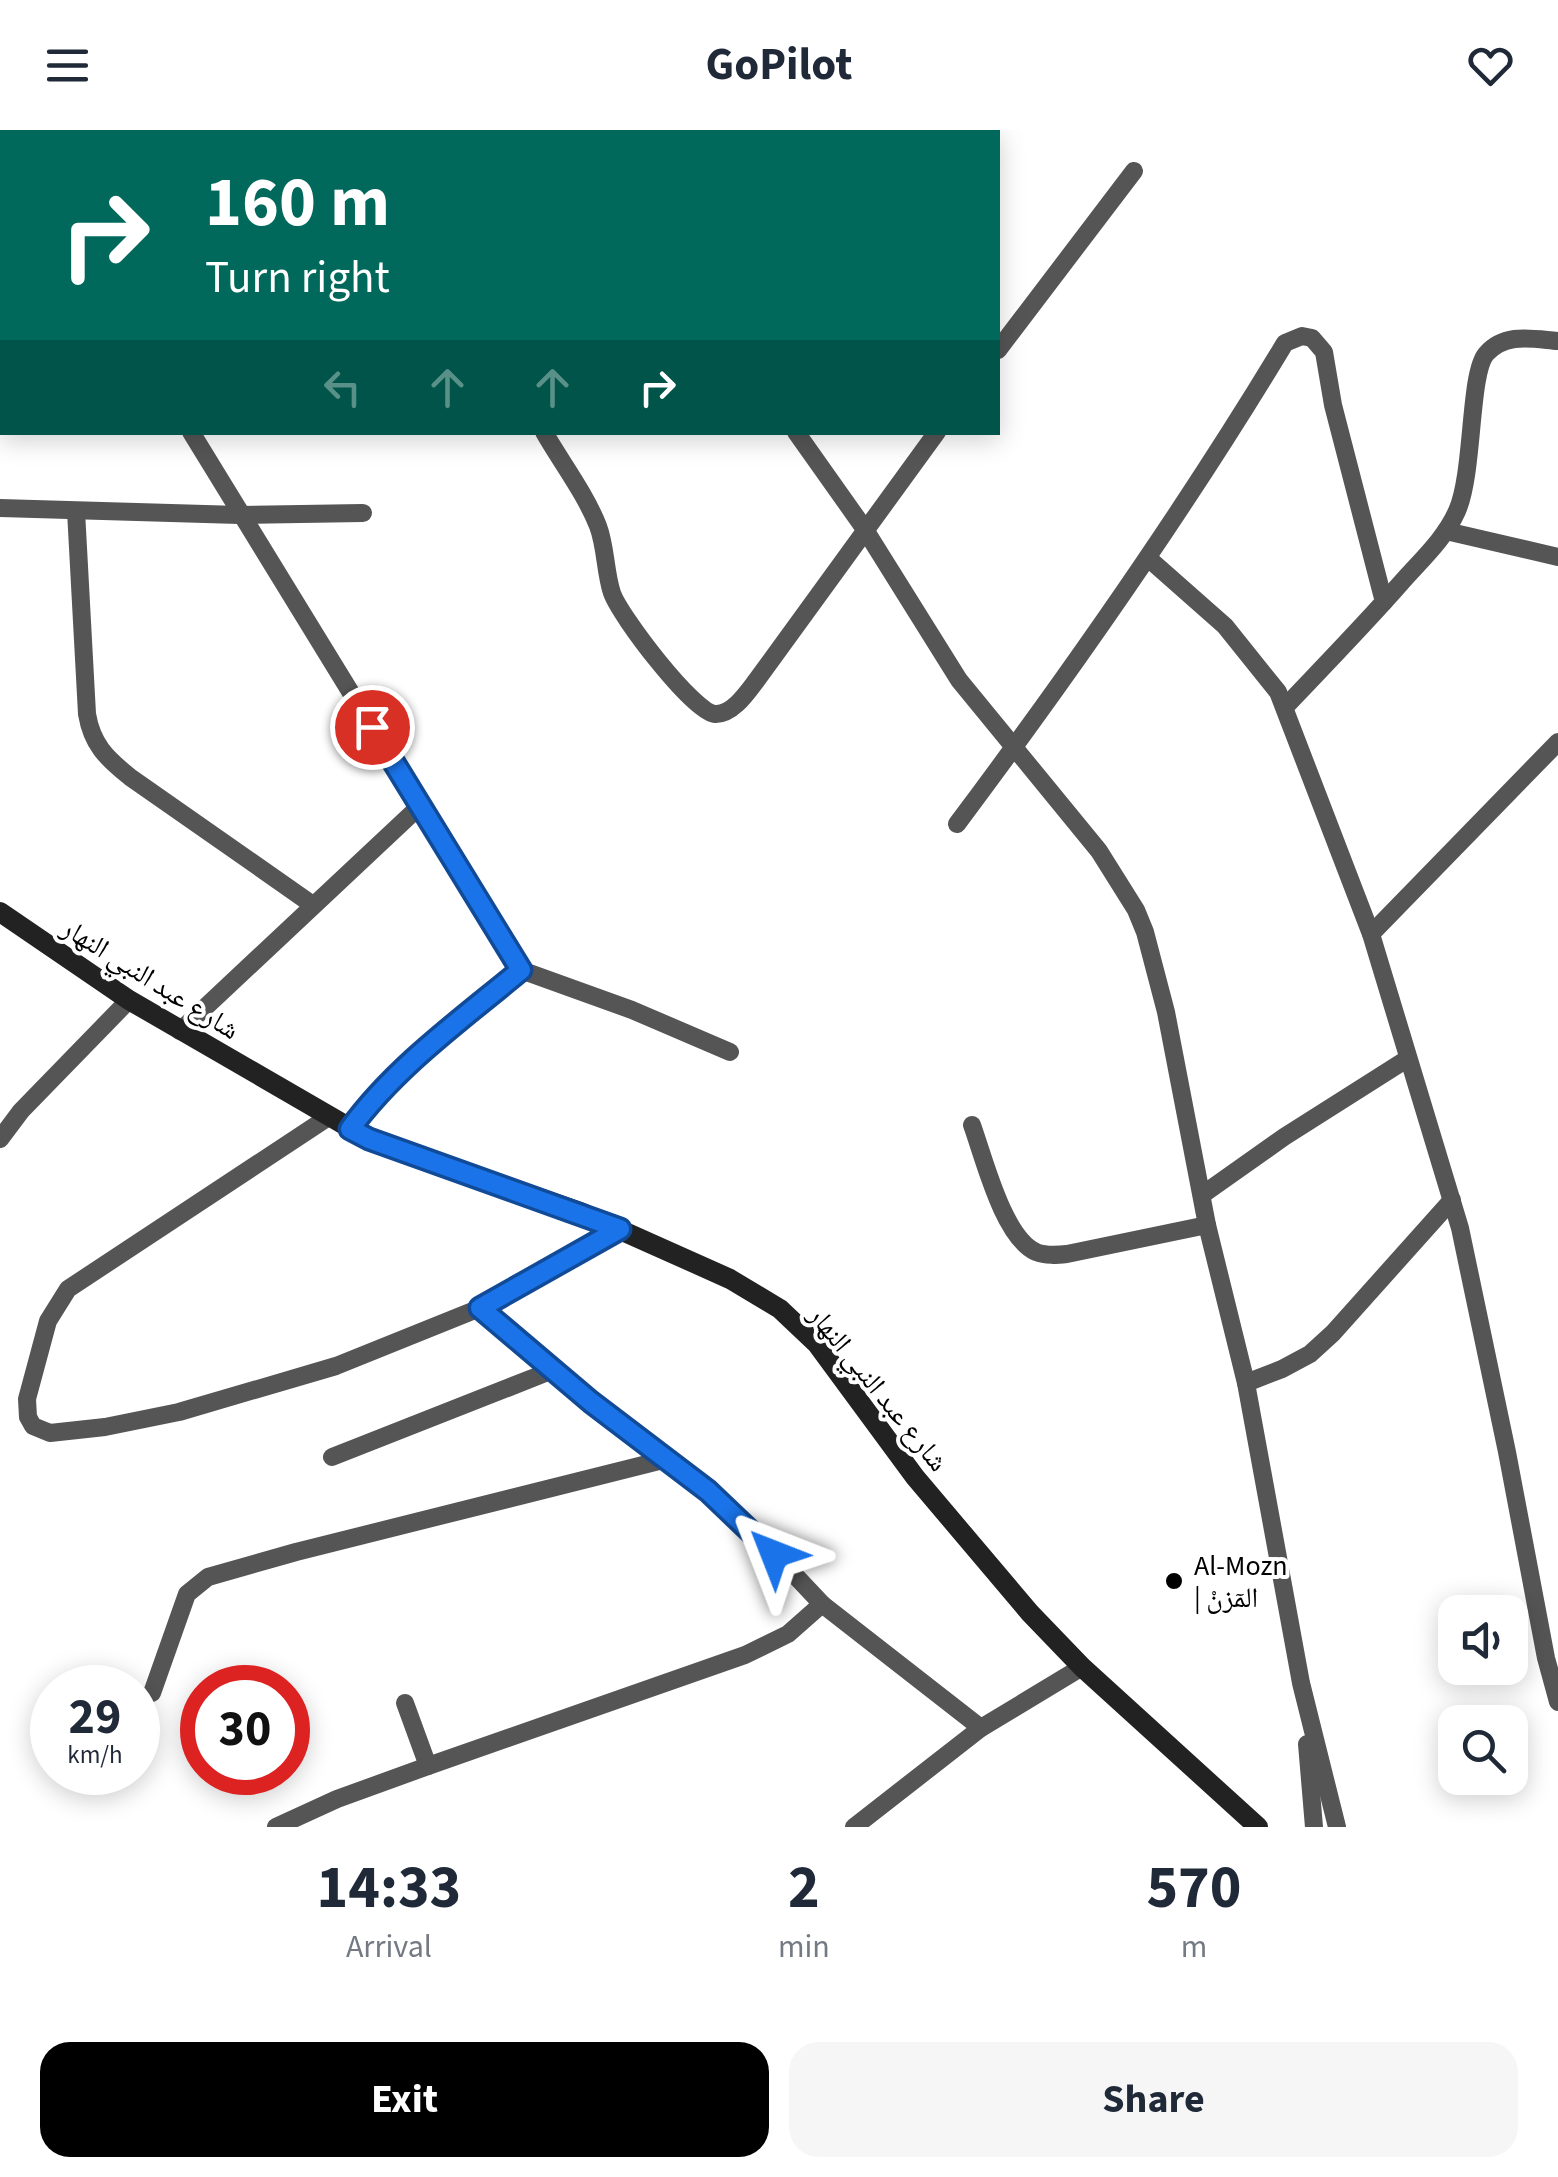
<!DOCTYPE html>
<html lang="en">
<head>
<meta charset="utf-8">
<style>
  :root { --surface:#fff; --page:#f6f6f7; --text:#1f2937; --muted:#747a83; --accent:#000 }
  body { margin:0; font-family:"Source Sans 3","Noto Naskh Arabic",sans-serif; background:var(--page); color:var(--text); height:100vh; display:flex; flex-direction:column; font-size:38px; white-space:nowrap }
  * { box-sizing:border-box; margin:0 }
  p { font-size:32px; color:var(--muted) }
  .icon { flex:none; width:55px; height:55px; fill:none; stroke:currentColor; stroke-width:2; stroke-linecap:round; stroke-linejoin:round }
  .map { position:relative; height:1697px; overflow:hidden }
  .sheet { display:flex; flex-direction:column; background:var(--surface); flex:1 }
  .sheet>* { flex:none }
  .banner { position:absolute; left:0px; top:0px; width:1000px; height:305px; box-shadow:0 5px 25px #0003; background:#00695c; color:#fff; overflow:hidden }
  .fabs { position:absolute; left:1438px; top:1465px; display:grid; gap:20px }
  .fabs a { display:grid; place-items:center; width:90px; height:90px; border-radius:20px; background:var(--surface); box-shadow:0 5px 25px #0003; font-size:50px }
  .speed { position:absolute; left:30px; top:1535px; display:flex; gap:20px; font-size:50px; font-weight:700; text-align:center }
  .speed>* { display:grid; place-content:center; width:130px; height:130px; border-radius:50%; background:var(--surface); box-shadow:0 5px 25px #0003; line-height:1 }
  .speed small { font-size:25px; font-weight:400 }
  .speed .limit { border:15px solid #d22; background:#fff; color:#111 }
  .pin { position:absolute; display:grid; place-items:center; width:85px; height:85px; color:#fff; margin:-42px; border:5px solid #fff; border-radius:50%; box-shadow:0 2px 10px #0007 }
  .me { position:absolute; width:110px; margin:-55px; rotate:315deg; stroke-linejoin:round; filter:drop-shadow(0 0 8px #0008) }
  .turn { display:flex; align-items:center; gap:35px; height:210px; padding:0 40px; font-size:45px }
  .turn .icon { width:130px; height:130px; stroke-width:2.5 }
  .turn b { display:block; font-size:70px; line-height:85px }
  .lanes { display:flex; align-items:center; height:95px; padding:0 40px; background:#0003; justify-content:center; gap:50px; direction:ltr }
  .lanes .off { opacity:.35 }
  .eta { display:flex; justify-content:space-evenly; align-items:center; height:170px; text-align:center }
  .eta b { font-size:60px; font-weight:700; line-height:70px }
  .cta { display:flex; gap:20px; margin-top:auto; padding:20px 40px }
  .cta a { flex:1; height:115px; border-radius:30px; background:var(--accent); color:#fff; font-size:40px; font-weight:700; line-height:115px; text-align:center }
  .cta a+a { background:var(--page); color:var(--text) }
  header { display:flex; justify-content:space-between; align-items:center; height:130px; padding:0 40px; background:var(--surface); font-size:45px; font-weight:700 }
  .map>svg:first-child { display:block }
</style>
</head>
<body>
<header><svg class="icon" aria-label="menu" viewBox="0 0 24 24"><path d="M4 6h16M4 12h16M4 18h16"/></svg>GoPilot<svg class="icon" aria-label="heart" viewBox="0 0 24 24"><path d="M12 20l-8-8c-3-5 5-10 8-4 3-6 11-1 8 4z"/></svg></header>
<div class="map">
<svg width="1558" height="1697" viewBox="0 0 1558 1697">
  <rect width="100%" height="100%" fill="#fff"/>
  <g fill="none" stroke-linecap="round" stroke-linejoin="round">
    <g stroke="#555" stroke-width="18">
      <polyline points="578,0 579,2"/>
      <polyline points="814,0 817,2"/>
      <polyline points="396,2 397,0"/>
      <polyline points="965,2 967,0"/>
      <polyline points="998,220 1134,41"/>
      <polyline points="191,302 521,840 632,880 730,922"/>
      <path d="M544,302c17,30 41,61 54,94 8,21 7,46 14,67 8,23 81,119 103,121 17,1 32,-21 41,-33l181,-249"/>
      <polyline points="796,302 864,398 959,550 1099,721 1136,780 1145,802 1166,882 1207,1095 1246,1253 1301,1553 1337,1697"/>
      <polyline points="0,378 239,385 363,383"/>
      <path d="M76,381l11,203c5,30 19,44 43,63l183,128"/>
      <polyline points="1446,401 1558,427"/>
      <polyline points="1148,428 1225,496 1278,562 1371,804 1460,1098 1507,1322 1546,1528 1558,1572"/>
      <path d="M1285,577c39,-41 78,-81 115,-123 21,-24 44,-44 57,-73 17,-38 12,-137 29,-157 19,-22 47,-15 72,-13"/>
      <path d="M957,694c116,-155 228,-315 328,-481l17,-7 10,2 12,14 9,53 51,197"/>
      <polyline points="1371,804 1558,612"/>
      <polyline points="180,901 422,674"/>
      <polyline points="327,988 68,1159 48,1191 27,1269 28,1287 33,1296 50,1303 105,1297 179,1282 336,1236 480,1178 620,1099"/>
      <path d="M972,995c12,33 31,112 64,127 10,4 21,3 31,2l140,-29"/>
      <path d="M350,999c45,-63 112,-110 171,-159"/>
      <polyline points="0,1009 21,981 129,870"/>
      <polyline points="1202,1065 1284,1007 1407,929"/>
      <polyline points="1246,1253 1282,1239 1310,1224 1333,1203 1452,1070"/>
      <polyline points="332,1327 553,1240"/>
      <polyline points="822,1474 981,1598"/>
      <polyline points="152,1563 187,1464 208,1447 296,1422 667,1329"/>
      <polyline points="405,1573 428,1636"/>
      <polyline points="1307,1614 1314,1697"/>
      <polyline points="276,1697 337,1669 428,1636 745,1525 788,1504 822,1474 757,1405 708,1361 591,1272 480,1178"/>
      <polyline points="854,1697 981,1598 1082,1537"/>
    </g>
    <polyline stroke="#222" stroke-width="20" points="0,782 129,870 369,1009 580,1082 730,1149 780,1179 817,1214 915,1347 1030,1483 1082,1537 1258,1697"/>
  </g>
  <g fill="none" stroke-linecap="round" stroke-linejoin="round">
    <g stroke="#114b97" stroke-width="25">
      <path id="route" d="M372,597l149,243c-59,49 -126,97 -171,159l19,10 251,90 -140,79 111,94 117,89 66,63"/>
    </g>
    <use href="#route" stroke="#1a73e8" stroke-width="18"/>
  </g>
  <circle fill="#000" stroke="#fff" stroke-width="4" cx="1174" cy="1451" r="10"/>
  <g text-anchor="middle" stroke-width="8" stroke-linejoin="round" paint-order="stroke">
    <g font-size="28" fill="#000" stroke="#fff">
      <text transform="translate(151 848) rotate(32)" y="10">شارع عبد النبي النهار</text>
      <text transform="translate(879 1258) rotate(51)" y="10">شارع عبد النبي النهار</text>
    </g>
    <g font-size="28" fill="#000" stroke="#fff" text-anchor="start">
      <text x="1194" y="1445">Al-Mozn<tspan x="1194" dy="32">| المٓزنْ</tspan></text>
    </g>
  </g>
</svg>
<div class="fabs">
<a><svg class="icon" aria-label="sound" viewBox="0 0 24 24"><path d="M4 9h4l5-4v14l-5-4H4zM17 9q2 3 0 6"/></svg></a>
<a><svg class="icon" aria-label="search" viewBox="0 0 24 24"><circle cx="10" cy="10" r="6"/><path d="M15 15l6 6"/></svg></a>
</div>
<div class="speed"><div>29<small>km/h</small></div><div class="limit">30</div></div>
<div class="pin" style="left:372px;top:597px;background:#d93025"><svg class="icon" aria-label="arrive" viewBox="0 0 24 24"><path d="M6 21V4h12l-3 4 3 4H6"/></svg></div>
<svg class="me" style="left:774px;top:1424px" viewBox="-20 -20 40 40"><path d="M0-17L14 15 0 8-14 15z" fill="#1a73e8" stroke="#fff" stroke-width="4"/></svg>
<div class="banner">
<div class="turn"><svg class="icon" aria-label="right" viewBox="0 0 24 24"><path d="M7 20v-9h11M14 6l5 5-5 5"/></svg><div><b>160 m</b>Turn right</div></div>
<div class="lanes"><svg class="icon off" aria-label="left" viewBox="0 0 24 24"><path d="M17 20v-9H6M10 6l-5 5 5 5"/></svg><svg class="icon off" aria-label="ahead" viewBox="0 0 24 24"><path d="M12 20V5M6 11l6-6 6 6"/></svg><svg class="icon off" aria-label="ahead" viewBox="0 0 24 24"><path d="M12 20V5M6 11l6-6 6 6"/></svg><svg class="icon" aria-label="right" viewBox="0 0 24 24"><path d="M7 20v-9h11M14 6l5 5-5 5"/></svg></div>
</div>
</div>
<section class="sheet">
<div class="eta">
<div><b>14:33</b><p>Arrival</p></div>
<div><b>2</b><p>min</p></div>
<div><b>570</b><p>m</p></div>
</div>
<div class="cta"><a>Exit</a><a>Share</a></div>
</section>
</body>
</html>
